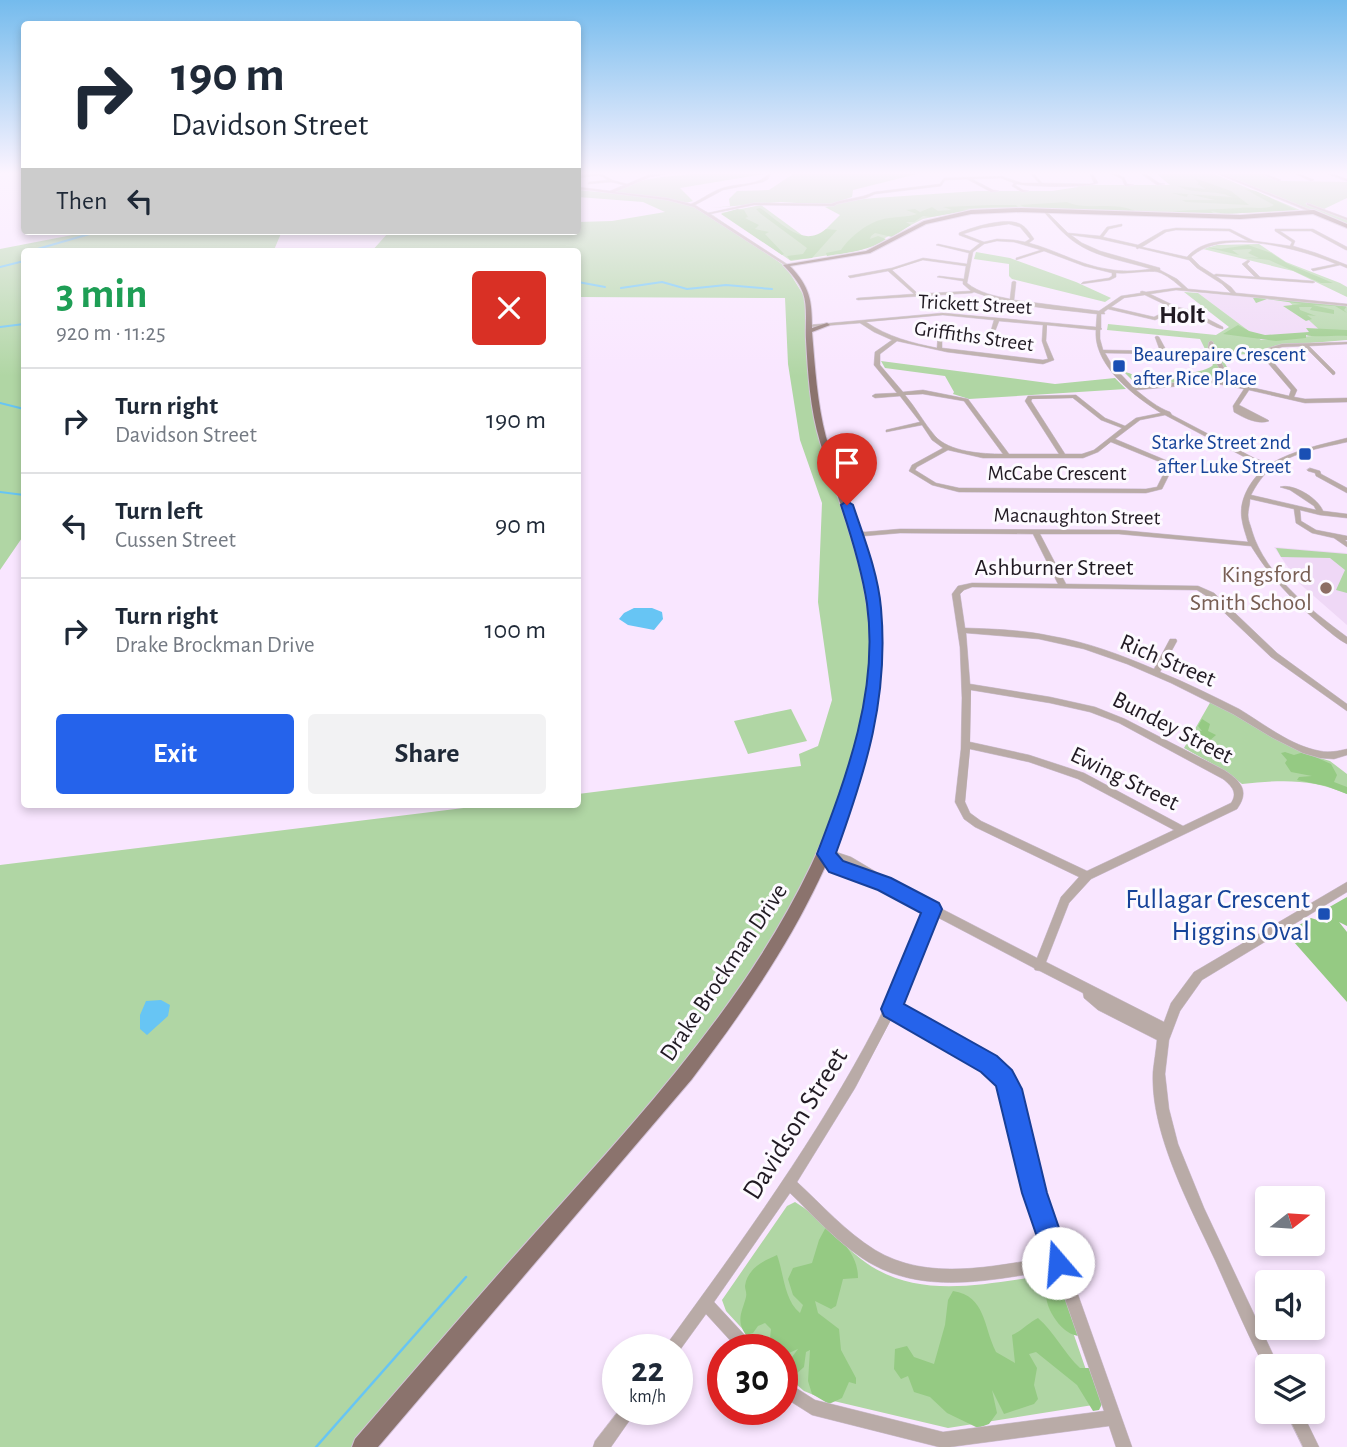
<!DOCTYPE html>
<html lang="en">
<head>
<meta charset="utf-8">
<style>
  :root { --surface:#fff; --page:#f2f2f3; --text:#1f2937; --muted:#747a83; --line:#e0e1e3; --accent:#2563eb }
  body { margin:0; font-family:"Alegreya Sans",sans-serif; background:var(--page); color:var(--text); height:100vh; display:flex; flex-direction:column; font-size:26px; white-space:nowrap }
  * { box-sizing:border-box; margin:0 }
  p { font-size:23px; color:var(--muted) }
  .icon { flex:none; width:38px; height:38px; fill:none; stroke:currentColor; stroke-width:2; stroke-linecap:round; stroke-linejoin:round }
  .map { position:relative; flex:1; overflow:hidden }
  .drawer { position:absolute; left:21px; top:248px; width:560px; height:560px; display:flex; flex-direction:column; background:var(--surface); border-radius:7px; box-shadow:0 4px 10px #0003 }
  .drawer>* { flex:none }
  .hud { position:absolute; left:21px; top:21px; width:560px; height:214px; border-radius:7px; box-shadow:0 4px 10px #0003; background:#fff; color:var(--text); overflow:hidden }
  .needle { width:46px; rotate:73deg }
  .fabs { position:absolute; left:1255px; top:1186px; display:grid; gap:14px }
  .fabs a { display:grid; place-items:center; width:70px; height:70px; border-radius:7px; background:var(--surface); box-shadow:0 4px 10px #0003; font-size:35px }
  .speed { position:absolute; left:602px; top:1334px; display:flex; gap:14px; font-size:35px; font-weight:700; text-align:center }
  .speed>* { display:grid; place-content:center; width:91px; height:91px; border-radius:50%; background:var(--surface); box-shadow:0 4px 10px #0003; line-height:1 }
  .speed small { font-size:18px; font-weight:400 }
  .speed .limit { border:10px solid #d22; background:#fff; color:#111 }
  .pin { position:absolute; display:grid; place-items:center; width:60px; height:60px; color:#fff; margin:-72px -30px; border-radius:50% 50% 50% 0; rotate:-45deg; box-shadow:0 0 7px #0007 }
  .pin .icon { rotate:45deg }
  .me { position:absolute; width:77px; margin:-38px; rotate:342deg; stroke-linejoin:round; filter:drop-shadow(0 0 5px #0008) }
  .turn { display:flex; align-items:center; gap:24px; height:147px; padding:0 35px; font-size:32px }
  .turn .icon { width:91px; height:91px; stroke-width:2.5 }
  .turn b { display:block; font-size:49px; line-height:60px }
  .then { display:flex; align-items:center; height:66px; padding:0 35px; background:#0003; gap:14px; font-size:26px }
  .round { display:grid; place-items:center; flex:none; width:74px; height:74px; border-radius:7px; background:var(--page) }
  .overview { display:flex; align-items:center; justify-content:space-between; height:119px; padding:0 35px }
  h1 { font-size:42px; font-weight:600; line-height:52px; color:#1e9e55 }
  .action { display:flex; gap:14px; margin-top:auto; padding:14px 35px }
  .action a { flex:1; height:80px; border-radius:7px; background:var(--accent); color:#fff; font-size:28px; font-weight:600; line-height:80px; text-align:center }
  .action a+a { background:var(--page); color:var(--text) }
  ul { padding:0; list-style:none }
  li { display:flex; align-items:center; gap:21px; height:105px; padding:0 35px; border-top:2px solid var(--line) }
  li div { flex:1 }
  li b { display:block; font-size:26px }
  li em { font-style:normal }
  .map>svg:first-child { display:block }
</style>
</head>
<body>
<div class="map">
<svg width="1347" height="1447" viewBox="0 0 1347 1447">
  <rect width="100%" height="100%" fill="#f9e6ff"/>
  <g fill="#efd8f6">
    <polygon points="1198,293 1287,300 1326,335 1261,340"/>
    <polygon points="1274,547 1347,553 1347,625 1299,583"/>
  </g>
  <g fill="#b0d6a4">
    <path d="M694,174h70l-84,14 13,13 -7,2 24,10 76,54 18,29 15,126 45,132 11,120 -49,180 -100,166 -363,427h-363v-582l488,-60h90v-11l223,-28 -2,-12 19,-8 14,-46 -14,-98 4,-99 -22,-63 -12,-76 -3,-66 -207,-1v-45h-207l17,-19 190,-2v-9l34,-1 53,-9 -22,-10 -65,-5v-7l62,6 -24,-4c26,-16 51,-15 78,-18z"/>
    <polygon points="793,174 917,174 853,190 852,197 828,205 781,202 711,208 730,206 729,199 737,191 769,190"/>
    <polygon points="1157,174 1214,174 1300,210 1223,214 1018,208 972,209 923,219 861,250 791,261 721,213 761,205 806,238 819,236 840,215 825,207 853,200 875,198 977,191 1052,191 1078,187 1075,185 1170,185"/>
    <polygon points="1223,174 1262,174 1281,181 1347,182 1347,198 1324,209 1304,203 1347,220 1347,225"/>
    <polygon points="93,231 282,231 274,250 277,252 24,252 24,535 0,570 0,249"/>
    <polygon points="1259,244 1286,262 1340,283 1347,287 1347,297 1293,271 1203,249 1217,245"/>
    <polygon points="976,252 1010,258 1076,282 1111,298 1105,302 1012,279 1009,276 1009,264 974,259"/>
    <path d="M1184,292l14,1 63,47 64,-5 -38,-35 60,7v33l-73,6 -12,7 -41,3 13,24h-29l-67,6 -14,-14c5,0 10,4 16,5 13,2 65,-3 73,-12l-13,-26 -93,-9 1,-6 108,11 13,-8z"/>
    <polygon points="881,361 1055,384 1115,378 1126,389 969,399 953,394 954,392 945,376 885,368"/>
    <polygon points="1276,548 1347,554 1347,593 1336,590 1345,570 1330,558 1281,557"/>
    <path d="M1211,701l99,54 20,6 17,13v20c-36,-16 -67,-14 -105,-10l-15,-12 -43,-24z"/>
    <polygon points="791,709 807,741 748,754 734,721"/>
    <path d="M795,1202c24,14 44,40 66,57 54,42 120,25 182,17l7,1 7,9 37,107 -1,12 -145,23 -127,-30 -17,-7 -22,-19v-23h-21l-35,-38 -4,-11 65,-94z"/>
  </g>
  <g fill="#95ca83">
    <path d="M1194,178l37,13 18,14 -63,-3 -4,-2h33l-27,-6 -1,3 -16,-4 61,4c-17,-8 -38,-2 -54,-11l28,3 -9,-5 2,-1z"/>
    <path d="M1245,189l11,2 40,19 -71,4 -14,-3 2,2 -41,-1c18,-3 43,-2 68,-4 11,-2 25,3 34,-3z"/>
    <path d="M1067,202c20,9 45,-1 68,9l-106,-2 -9,-4z"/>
    <path d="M992,205h24l3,3 -21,-1 -40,2 14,1 -41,7 -8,-1 -9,6h-8l5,3 -19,12 -17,-4 -4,3 -1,3 8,-3 8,3c-14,11 -40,14 -59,17l-1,-3 15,-3c8,-12 25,-26 39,-30 12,-4 26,-2 37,-6l-11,-4 9,-1 5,3 12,-5 6,4 14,-1 -9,-3z"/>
    <path d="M760,208c21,14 42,41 66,21l11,1 -25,28 -22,2 -3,-4 16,-2 4,-6 -46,-34 -5,-5z"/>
    <polygon points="737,209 744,210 748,217 745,218 759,225 755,229 769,232 765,234 784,254 782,255 721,214"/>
    <polygon points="1248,245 1271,253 1288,264 1333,283 1321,283 1269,260 1244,257 1259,258 1248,253 1252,250 1250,249 1232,250 1239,255 1205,247 1221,249"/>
    <polygon points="1261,297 1347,306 1344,310 1347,313 1335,306 1313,305 1334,310 1334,314 1310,310 1312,307 1299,307 1300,310 1316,316 1307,315 1312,319 1306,321 1283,306 1302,304 1267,299 1256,303 1253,298"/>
    <path d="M1238,325l11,6 16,4 44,-3 -3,-4 41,2v6c-11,-1 -32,2 -41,-1v3l-30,3 -53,-7z"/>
    <polygon points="1202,719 1210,724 1208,731 1216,735 1208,742 1219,755 1206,754 1188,743 1195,730 1202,731 1198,726"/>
    <polygon points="1285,752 1294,755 1304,752 1331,764 1337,775 1334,782 1347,787 1347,794 1326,786 1297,780 1299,777 1312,776 1291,772 1285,763 1287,760 1281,753"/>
    <polygon points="1347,897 1347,926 1339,922 1347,932 1347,1002 1286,933 1311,918 1327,923 1332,919 1326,909"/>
    <path d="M826,1227c17,15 32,28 32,51l-15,1 -7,27 -5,3 -16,-8 3,12 21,16 2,21 15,28v6l-7,-2 -7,16 -13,6 -17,-10 -4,-13 2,-31 -4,2 -2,15 -9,8 -3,-18 6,-8 -16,7v-7h-14l-2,-5 4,-6 1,-9 -6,-6 -7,3 -5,7 -7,2c-11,-15 -3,-25 0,-38 1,-4 -1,-8 -1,-11 2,-17 18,-25 32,-31 7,19 7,45 23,58l3,-8 -10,-10 -5,-16 5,-11 19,-5 7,-23z"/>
    <path d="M953,1291c33,5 30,35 43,61l19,11 -3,-28c11,-5 16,-12 26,-17 17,15 26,35 42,50h9l13,36 -3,6 -6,1 -16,-26 -41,-33 -7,2 8,14 -3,17 4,14 -4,5 -30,10 -12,-24 5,23 -8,11 -11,4 -31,-15 -17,-16 -16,-5 -6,-16 -7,3 -7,-10 1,-20 12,-3 7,11 20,7 11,-39 3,-25z"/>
    <path d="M1046,1291l19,2 17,43c-18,2 -38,-27 -36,-45z"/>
  </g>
  <g fill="#67c5f4">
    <polygon points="634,608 652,608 662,612 663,619 654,630 628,625 619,619 624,613"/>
    <polygon points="161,1000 170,1005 168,1016 147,1035 140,1029 140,1015 146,1001"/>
  </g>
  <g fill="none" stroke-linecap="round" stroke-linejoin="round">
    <g stroke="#67c5f4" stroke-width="2">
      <polyline points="27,252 100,231"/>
      <polyline points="0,267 24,261"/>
      <polyline points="578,282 605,287"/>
      <polyline points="621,288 662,282 687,289 726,285 772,289"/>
      <polyline points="0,327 24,324"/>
      <polyline points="0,403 24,409"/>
      <polyline points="0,492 24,495"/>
    </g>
    <polyline stroke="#67c5f4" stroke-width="2.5" points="316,1447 466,1277"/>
    <g stroke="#d2c1d7" stroke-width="1">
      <g id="minor">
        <path d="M594,174h8l10,6 15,4 21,-9 18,-1 -16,3 -35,15 52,6 24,6c12,-5 22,-14 35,-17 14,-4 32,-1 42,-13h3l-3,5 -5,3 -40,8 -28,15 13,8 46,-10 77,1c14,-6 29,-5 43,-12l66,-8 4,-6 57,-2 21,7h17l-8,-9h3l8,9 48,1 4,-1 -4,-9h3l5,9c-11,5 -68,4 -81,1l-2,1 8,5 6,1 -7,1 -10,-6 2,-3 -13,-5 -29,1 21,11 6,1 -8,1 -24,-13 -22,1 -4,6 -66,8 -9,4 -29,6 -3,2 -80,-1 -44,9 77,50 -1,2 -92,-59 -27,-7 -89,-11v-2l32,4 14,-6 -13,-3 -23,2 1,-2 19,-2 -9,-5 -21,3v-2z"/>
        <polygon points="1112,174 1116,174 1124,177 1127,184 1134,185 1125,186 1122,179"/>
        <polygon points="1142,174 1146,174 1159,183 1165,184 1157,185"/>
        <polygon points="1218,174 1222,174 1316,212 1313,213"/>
        <polygon points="1262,174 1266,174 1281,180 1278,181"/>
        <polygon points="1296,174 1300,174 1314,180 1311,181"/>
        <polygon points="1328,174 1332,174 1347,179 1347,181"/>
        <polygon points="1307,203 1347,218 1347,220 1307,205"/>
        <path d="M1045,210l23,23 32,3 7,-9 15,-3v2l-13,3 -6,8 35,8 26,-15 12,-2 54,1 24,12 36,5 2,-4 -17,-11v-2h38l34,18v3h-1l-35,-19h-31l15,10 -2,5 23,7 31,12v3l-7,-3 -27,6 -2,-2 25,-5c-35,-15 -113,-37 -145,-7l9,9 14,9 2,-1 39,3 -13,-13 6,-4 2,1 -3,3 13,13 53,4 2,1 -2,1 -97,-7 15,11 5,6 111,11v2l-171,-16 -26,4 27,13 14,3 32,17v2c-15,-2 -33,-22 -47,-19 -7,2 -15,8 -21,10l-47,-11 -4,3 1,2h-4v14l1,1 -2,1v9l3,11 54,1 2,-3 -4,-11 2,-1 2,1 6,11 -5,6 -55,-1 7,12 21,22 80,-8 14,3 -19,-34 1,-6 2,-1 2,1 1,6 18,36 14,2 2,-1 2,2 39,9 2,-6 -29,-34 3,-7 17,-5 65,-2v2l-38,2 26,26v2l-2,1 -29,-29 -22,1 -13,4 -1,5 29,34 -3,7 11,2 42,-1v4l-42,1 -56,-13 -10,15 29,15 1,1c-11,4 -25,-3 -35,-9l-1,-6 11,-17 -31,-6 -77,7c10,8 22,18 34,22l2,3 82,43 16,6c24,-14 50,-19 77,-26v4c-27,6 -59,11 -80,30 -6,6 -12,15 -16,23l65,15 -2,-4 -24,-16 -10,-3c13,-4 38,11 43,24l24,3v4l-27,-3 -20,-5 1,11 15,9 31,6v4h-2l2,2v5l-13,-9 -22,-5 -16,-10 -2,-14 -44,-10c0,5 -2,11 -2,16 0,6 3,11 4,16 13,44 60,80 95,106v7c-10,-5 -18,-13 -27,-20 -27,-23 -50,-47 -69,-78l-132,-12h-79l26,50 132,2 16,7 63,60 70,51v7l-76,-54 -63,-60 -11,-7 -225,-3 -8,3 -4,4 5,34c29,1 58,2 86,8 36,6 70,19 103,33l16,-30h6l1,2 -17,31c27,11 53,24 79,37 25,15 52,37 81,42 10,2 18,0 27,-2v6l-13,4 -14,-1 -17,-5 -30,-15 -40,-24 -62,-31 -44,-19 -43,-15 -45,-10 -73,-6 4,51 80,13 45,10 30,12 99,51c17,11 26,21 13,39l-146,70 -22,24 -23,59 118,60 7,-19 23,-31 153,-90v10l-145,88 -22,31 -11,29 -4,34 4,35 9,35 26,64 75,159h-12v5c-19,-36 -35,-74 -52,-112 -25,-54 -65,-127 -62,-188 1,-10 3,-21 4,-32l-59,-30 -14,-12 -1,-5 -43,-22 -5,-1 -1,-2 -99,-52 -21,53 -17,37c41,22 89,40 117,79l28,108 90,254h-16l-7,-21 -159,21h-11l-127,-32 -30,-19v-17l33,21 128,32 161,-21 -49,-141c-65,10 -135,27 -193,-12 -27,-18 -49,-43 -72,-65l-76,109 39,42 2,5h-17l-32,-35 -29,40v-5h-12l2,-5c75,-103 151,-207 210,-321 18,-36 34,-74 49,-112l-53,-31 -4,2 -37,-12 -11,-16 1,-3 4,-1 10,2 15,5 64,38 122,63 24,-61 18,-20 -104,-50 -11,-8 -9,-17 6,-53 1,-51 -2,-51 -8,-53 6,-8 14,-3 86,1 -25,-50 -133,-1 -36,3 -10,-4v-2l11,2 35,-3 219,1 129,12c-2,-7 -5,-15 -6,-22 -4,-20 9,-41 24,-53l-16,-7 -85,-45 -25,5 -25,19 55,23 3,5 -11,22 -16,4 -187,-1 -27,-7 -23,-14 3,-6 31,-17 -11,-8 -10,-15 -36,7v-2l34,-8 -20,-26 -25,2 -3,-2 3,-2 22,-1 -23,-28 1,-13 17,-12 -18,-8 -14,-9 -51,4 -2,-1 2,-1 134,-12 153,14 1,-13c-41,-5 -84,-7 -123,-22l-2,1 -114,7 -2,-1 2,-1 56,-4 -26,-23 -38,7 -2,-2 44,-8 31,-10 44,6 2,-11 -33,-8 2,-1 32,7 10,-8 -21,-8v-2c14,-6 49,-17 63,-8 5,3 9,10 12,14l-5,4c27,7 51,22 78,26 15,3 29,2 44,0 -25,-8 -53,-11 -75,-26 -12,-8 -22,-20 -32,-31zM1009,224l11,3 10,12 -5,3 -11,-2 -17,-1 -13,3 -21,-8 19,-6zM1176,230l53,1 19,10c-22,-1 -46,-1 -61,16l-45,-10 24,-15zM1071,235l29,4 36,8 1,2 2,-1 50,12 8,8 25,16 9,9 -43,-4 -11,-10 -17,-9v-2l-60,-17 -18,-8zM997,241l17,1 27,8 -25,8v2l28,-9 40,15 28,7v3l-3,2 -26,4 -2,2 29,-4 6,-3v-4c11,1 34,-3 42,-1 9,3 17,10 24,16h-6l-30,4 -4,-1 -2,1 1,1 -20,3 -22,15 -85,-11 2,-18 -2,-1 -2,1 -2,17c-15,-3 -31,-6 -43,-16l6,-31 11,-8zM923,260l43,6 -2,13 -25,-3 -2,1 26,4v3l8,7 -56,3 1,-2 -24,-22zM1145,295l27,13 -18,9 -43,-10 13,-9zM943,315l51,5 -4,14 2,1 2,-1 5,-13 44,4 -1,16 6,18 -5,1 -101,-12v-13l-2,-1 -2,1 -1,13c-25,-5 -49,-11 -71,-26zM1047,325l49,5c-3,35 38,66 65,83l-25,5 -11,8 -20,-8 -29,-23 -48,1 -3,5 34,53h-50l-41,-55 -45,-9 -20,2 -23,-27v-11l17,-13 50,11 96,12 11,-4 -8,-19zM923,394l41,7 39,53c-21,0 -54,-2 -68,-18 -11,-13 -19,-28 -30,-41zM1073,398l28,22 21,8 -28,22 -12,4h-17l-34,-53 1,-2zM1111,442l54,22 2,3 -10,20 -11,2 -187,-1 -23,-5 -21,-13 2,-3 31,-17 35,8h100l15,-6zM971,690l79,13 40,9 29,11 104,56c9,7 15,14 8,24l-48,23 -99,-53 -55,-18 -59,-13zM970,749l59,13 49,17 96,51 -87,41 -106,-50 -11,-8 -5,-11zM893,1016c38,21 85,39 111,76l24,101 22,64c-57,9 -122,25 -175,-7 -29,-18 -53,-45 -78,-68l58,-94z"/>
        <polygon points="1310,468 1320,471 1321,474 1347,488 1347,493 1316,476 1315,473 1308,471 1307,470"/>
        <polygon points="620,1409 637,1409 634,1414 611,1447 593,1447 595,1441"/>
        <polygon points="1286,1412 1302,1412 1319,1447 1303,1447"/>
      </g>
    </g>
    <g stroke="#d2c1d7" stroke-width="2">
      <path id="major" d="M1021,208l219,7 74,-5 33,14v4l-34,-14 -73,5 -219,-7 -50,2 -45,10 -56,29 -80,13c20,21 22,34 22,62l15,-5 3,2 -18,7c3,35 5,71 14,105 15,51 38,99 49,151 13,61 4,122 -14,182 -35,120 -94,210 -169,309l-314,368h-26l3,-8c60,-69 119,-138 180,-206 124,-138 256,-278 312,-459 12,-40 22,-80 23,-121 2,-74 -29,-142 -50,-211 -10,-33 -12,-68 -14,-102 -1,-15 2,-33 -3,-47 -4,-11 -12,-20 -20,-28l83,-14 58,-30 47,-11z"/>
    </g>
    <use href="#minor" fill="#b9aba7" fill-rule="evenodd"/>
    <use href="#major" fill="#8b736d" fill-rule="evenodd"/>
  </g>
  <linearGradient id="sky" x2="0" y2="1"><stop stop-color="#74bbed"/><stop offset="0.46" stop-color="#fcf4ff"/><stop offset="1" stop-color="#fcf4ff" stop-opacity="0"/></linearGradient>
  <rect width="1347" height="376" fill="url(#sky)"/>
  <path fill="#2563eb" stroke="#184099" stroke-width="2" d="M847,501l6,4c11,33 25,68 28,103 8,90 -15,162 -45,245l7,8 48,17 48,25 3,6 -38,95 93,52 15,14 10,19 25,104 24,70 -4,9 -9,3 -9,-3 -27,-79 -26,-107 -15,-14 -97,-56 -3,-7 40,-96 -43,-23 -49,-18 -12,-18c30,-79 62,-164 50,-250 -5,-34 -15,-66 -26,-99z"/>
  <g fill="#1a4fb4" stroke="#fdfaff" stroke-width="2.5">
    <rect x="1112" y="359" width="14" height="14" rx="3.5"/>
    <rect x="1298" y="447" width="14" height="14" rx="3.5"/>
    <rect x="1317" y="907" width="14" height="14" rx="3.5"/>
  </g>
  <circle fill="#8d6e63" stroke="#fdfaff" stroke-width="2.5" cx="1326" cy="588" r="7"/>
  <g text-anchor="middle" stroke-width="6" stroke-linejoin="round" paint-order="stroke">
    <g font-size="21" fill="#211a23" stroke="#fdfaff">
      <text transform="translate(975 304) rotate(3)" y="7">Trickett Street</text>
      <text transform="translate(974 336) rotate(8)" y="7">Griffiths Street</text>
      <text x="1057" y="480">McCabe Crescent</text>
      <text transform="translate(1077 516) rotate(1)" y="7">Macnaughton Street</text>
    </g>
    <g font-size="21" fill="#164399" stroke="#fdfaff" text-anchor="start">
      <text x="1133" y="361">Beaurepaire Crescent<tspan x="1133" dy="24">after Rice Place</tspan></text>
      <text x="1291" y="449" text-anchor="end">Starke Street 2nd<tspan x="1291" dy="24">after Luke Street</tspan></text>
    </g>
    <g font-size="24" fill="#211a23" stroke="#fdfaff">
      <text x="1054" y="575">Ashburner Street</text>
      <text transform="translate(1168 660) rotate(23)" y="8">Rich Street</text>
      <text transform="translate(1173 727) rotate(27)" y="8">Bundey Street</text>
      <text transform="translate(1125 778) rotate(26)" y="8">Ewing Street</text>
      <text transform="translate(723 972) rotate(-56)" y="8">Drake Brockman Drive</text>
    </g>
    <g font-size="24" fill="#785e54" stroke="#fdfaff" text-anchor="end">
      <text x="1312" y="582">Kingsford<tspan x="1312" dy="28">Smith School</tspan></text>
    </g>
    <g font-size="26" font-weight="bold" fill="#211a23" stroke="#fdfaff">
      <text x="1182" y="323">Holt</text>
    </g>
    <g font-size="28" fill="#164399" stroke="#fdfaff" text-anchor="end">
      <text x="1310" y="908">Fullagar Crescent<tspan x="1310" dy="32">Higgins Oval</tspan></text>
    </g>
    <g font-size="28" fill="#211a23" stroke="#fdfaff">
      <text transform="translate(794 1123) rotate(-58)" y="10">Davidson Street</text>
    </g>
  </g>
</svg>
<div class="fabs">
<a><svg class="needle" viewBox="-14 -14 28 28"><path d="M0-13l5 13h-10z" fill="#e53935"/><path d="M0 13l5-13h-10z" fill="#747a83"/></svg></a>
<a><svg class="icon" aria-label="sound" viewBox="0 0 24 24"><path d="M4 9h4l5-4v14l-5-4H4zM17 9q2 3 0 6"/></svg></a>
<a><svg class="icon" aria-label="layers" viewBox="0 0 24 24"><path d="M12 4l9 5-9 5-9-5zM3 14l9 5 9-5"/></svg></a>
</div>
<div class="speed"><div>22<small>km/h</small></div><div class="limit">30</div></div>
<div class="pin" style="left:847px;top:505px;background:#d93025"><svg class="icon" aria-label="arrive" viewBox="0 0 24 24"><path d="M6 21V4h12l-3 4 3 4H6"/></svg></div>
<svg class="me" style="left:1058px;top:1263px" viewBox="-20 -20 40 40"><circle r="19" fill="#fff"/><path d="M0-13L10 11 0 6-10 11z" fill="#2563eb"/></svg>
<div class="hud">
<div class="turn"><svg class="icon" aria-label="right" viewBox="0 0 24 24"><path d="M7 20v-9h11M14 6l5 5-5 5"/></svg><div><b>190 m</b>Davidson Street</div></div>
<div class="then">Then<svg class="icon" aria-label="left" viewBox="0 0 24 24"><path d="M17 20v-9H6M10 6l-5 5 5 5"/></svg></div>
</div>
<section class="drawer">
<div class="overview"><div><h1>3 min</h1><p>920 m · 11:25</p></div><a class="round" style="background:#d93025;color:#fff"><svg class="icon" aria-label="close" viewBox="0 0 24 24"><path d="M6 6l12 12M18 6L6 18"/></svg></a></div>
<ul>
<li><svg class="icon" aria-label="right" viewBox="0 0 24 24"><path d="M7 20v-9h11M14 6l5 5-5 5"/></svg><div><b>Turn right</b><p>Davidson Street</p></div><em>190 m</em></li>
<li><svg class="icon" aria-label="left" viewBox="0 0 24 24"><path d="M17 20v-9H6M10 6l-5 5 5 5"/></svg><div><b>Turn left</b><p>Cussen Street</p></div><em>90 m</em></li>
<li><svg class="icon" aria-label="right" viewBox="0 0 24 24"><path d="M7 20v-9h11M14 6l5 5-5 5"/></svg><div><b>Turn right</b><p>Drake Brockman Drive</p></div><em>100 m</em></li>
</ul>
<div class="action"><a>Exit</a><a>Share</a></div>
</section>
</div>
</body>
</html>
